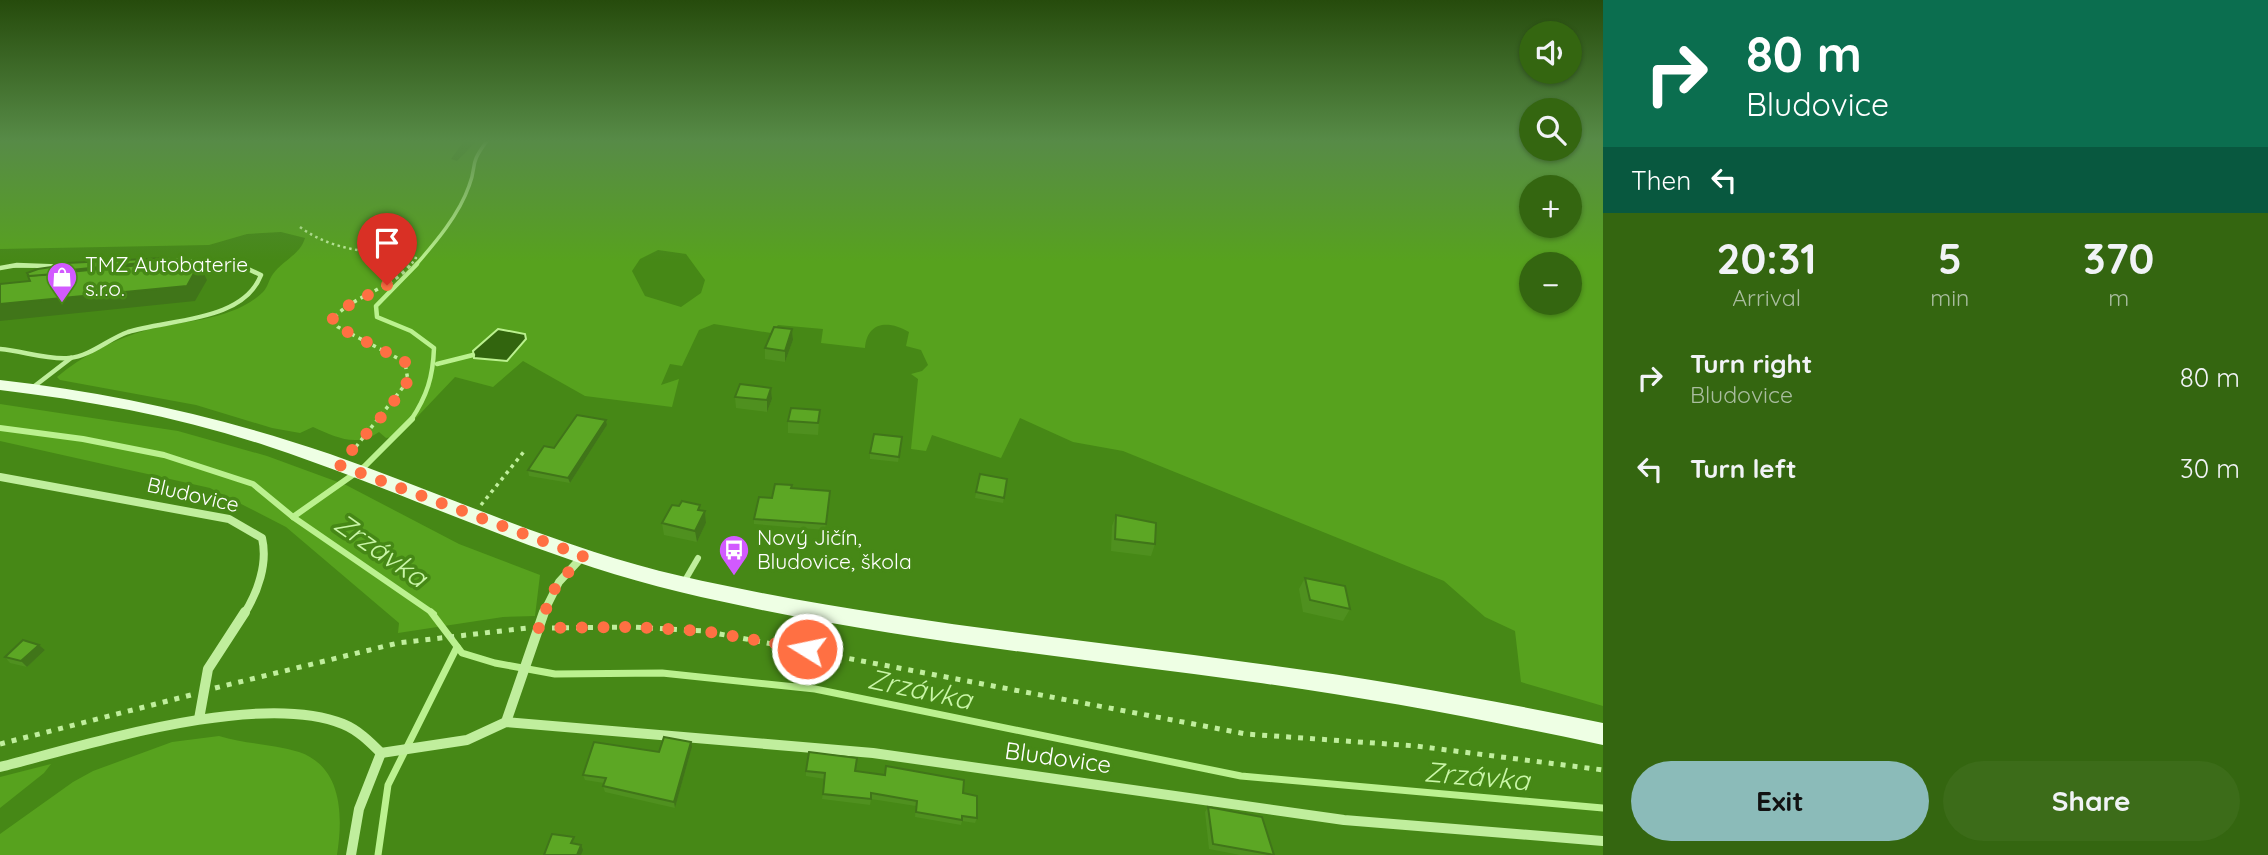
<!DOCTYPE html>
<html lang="en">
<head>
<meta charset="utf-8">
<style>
  :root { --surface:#346610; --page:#3c6c19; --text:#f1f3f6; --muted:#a9bd9f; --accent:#8bbbb9 }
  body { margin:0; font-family:Quicksand,sans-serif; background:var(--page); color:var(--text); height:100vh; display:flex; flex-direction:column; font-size:26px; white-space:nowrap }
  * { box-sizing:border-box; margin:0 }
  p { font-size:23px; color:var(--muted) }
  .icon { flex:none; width:38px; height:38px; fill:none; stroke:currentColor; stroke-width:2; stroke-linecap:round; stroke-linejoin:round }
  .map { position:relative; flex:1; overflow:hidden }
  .details { display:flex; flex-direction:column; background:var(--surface); width:665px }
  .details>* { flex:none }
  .banner { background:#0b6e4f; color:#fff; overflow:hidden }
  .fabs { position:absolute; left:1519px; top:21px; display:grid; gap:14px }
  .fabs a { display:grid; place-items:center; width:63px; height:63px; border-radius:50%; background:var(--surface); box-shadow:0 2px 5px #0004; font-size:35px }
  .pin { position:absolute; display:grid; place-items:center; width:60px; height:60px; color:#fff; margin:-72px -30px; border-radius:50% 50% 50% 0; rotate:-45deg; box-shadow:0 0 7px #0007 }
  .pin .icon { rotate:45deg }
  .me { position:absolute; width:77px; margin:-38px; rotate:280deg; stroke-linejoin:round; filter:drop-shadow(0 0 5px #0008) }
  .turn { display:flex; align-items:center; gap:24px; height:147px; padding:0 28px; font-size:32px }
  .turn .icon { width:91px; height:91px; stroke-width:2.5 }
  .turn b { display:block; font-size:49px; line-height:60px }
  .then { display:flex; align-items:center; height:66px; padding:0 28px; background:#0003; gap:14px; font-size:26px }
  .eta { display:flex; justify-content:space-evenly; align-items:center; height:119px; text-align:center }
  .eta b { font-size:42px; font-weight:700; line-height:49px }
  .action { display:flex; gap:14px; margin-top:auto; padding:14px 28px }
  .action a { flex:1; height:80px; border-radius:42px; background:var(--accent); color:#111; font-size:28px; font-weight:700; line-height:80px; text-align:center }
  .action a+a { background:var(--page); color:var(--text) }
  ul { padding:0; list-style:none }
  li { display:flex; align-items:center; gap:21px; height:91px; padding:0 28px }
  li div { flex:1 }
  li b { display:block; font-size:26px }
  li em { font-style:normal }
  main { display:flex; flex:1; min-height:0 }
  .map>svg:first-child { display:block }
</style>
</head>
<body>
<main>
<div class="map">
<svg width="1603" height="855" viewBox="0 0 1603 855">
  <rect width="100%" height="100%" fill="#468816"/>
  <g fill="#57a21e" fill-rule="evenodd">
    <path d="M0,141h464l-13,18 6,2 20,-20h1054v8h39v-8h33v565l-82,-24 -6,-51 -30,-14 -41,-36 -321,-130 -50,-9 -53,-24 -19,40 -69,-23 -6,16 -15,-2 7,-70 -7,-5 11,-3 6,-6 -7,-15 -15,-4 3,-14c-20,-12 -42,-11 -44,16l-44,-5 2,-14 -45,-4 -7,8 -57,-9 -15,6 -17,36 -12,-2 -9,21 18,-6 -7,28 -87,-11 -62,-35 -30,26 -38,-10 -56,59 -13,2 -7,-6c-23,16 -43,5 -66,-5l-13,6 -28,-5 -76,-23 -136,-25 -3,-3c25,-21 57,-38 90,-47 37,-10 86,-9 116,-38 5,-5 6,-13 10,-18 10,-14 27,-19 32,-36l-24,-6 -34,2 -38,11 -209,4zM1531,187h39v39h-39zM658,250l28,4 19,26 -4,13 -20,14 -36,-11 -13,-25 8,-12zM1531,264h39v39h-39z"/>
    <polygon points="0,404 178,431 267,456 346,485 459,544 540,575 535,616 503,617 398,633 399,623 286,527 210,488 0,441"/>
    <path d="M219,736c26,8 53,8 80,16 44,15 44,65 38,103h-337v-21l73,-52 20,-11 79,-29z"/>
    <polygon points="51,764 44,773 0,808 0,777"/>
  </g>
  <polygon fill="#32650e" stroke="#bbf18f" stroke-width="2" points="498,329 525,334 526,339 507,361 474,358 473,351"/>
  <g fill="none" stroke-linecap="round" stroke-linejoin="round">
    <path stroke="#bbf18f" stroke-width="3.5" d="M415,266c20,-23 44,-51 54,-80 9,-23 -1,-20 18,-45"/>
    <g stroke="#bbf18f" stroke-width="4.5">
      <polyline points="437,364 473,355"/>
      <path d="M411,420c16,-24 22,-43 23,-72l-23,-17 -34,-14 -1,-11 41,-42"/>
    </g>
    <g stroke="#bbf18f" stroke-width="6">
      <polyline points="0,428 83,439 164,455 253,484 293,517 434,614"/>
      <polyline points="293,517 364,467 412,419"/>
    </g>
    <g stroke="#bbf18f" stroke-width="7">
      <polyline points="431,612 462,653 495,663 555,674 662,673 815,689 1241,776 1603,808"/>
      <polyline points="378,855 388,785 457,647"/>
    </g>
    <path stroke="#c0ee9d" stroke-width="2.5" stroke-dasharray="2.5 3.5" stroke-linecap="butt" d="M300,227c33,25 75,25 116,31l-6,8"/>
    <g stroke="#c0ee9d" stroke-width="3.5" stroke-dasharray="3.5 4.5" stroke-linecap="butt">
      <path d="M351,453l57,-72 -3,-19 -67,-35 -6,-7c22,-26 59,-30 79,-56"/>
      <polyline points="481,505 526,449"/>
    </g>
    <g stroke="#c0ee9d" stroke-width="5" stroke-dasharray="5 7" stroke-linecap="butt">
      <polyline points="552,628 631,627 704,631 1246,734 1416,746 1603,770"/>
      <polyline points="215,688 398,643 527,628"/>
      <polyline points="0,744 191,695"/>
    </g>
    <g stroke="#c0ee9d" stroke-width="3.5">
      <polyline points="160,261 188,260 203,266"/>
      <polyline points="14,266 33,266"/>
    </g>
    <g stroke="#c0ee9d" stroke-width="4.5">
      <polyline points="198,264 212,269"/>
      <polyline points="0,268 17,265 70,267"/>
      <path d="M0,349c23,2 47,11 69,9 22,-2 39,-19 59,-26 41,-13 115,-10 133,-57l-13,-6 -53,2"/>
      <polyline points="32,388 71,358"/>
    </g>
    <polyline stroke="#c0ee9d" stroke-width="6" points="684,582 698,558"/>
    <g stroke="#c0ee9d" stroke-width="8">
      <path d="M0,477l229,42 33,19c6,25 -4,54 -18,76"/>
      <polyline points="543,614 559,582 582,557"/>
    </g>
    <g stroke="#c0ee9d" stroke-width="10">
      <polyline points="199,719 208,669 245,612"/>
      <polyline points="506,722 544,612"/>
      <polyline points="381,753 467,740 506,722 873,753 1344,820 1603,841"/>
      <path d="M0,767c87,-22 258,-77 343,-43 15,6 27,18 38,29"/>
      <polyline points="351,855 359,809 381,753"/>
    </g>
    <path fill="#eeffe4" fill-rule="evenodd" d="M0,380c113,13 222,37 330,74 117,41 230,94 351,122 188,43 381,61 572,87 118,15 234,36 350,60v22c-116,-25 -233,-47 -350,-63 -191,-26 -385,-45 -573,-90 -142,-34 -274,-100 -413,-146 -87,-29 -176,-45 -267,-56z"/>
  </g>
  <g fill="#4f901f">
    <polygon points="792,329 793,340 785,362 765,359 765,348"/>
    <polygon points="771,388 772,399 767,412 736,408 735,397"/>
    <polygon points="606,420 607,425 570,483 529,476 528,470 554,448"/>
    <polygon points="788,421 819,421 818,435 788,433"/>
    <polygon points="902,437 898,462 870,459 870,453"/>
    <polygon points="980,474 1007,479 1003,503 975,498"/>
    <polygon points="792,485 792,488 829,497 825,530 754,524 754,519 772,498"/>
    <polygon points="701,511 705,511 706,523 697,542 664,535 662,523"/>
    <polygon points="1116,515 1155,544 1151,556 1111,551 1112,526"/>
    <polygon points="1305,578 1350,609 1343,621 1303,612 1299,589"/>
    <polygon points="39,645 45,650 27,667 10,663 5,657"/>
    <polygon points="692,747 675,808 605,792 603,786 604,783 585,780 583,775 659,752"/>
    <polygon points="806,771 856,771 963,793 977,818 975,823 962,821 961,825 915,817 916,806 871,799 870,805 822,799 825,779 806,776"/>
    <polygon points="1208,807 1274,855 1240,855 1209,849 1205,812"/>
  </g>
  <g fill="#407519">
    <polygon points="163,258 168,267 166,270 66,280 61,271"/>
    <polygon points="199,264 207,280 195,301 0,321 0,304"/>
    <polygon points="792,329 793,340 785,362 785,351"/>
    <polygon points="771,388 772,399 767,412 767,400"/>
    <polygon points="606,420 607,425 570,483 568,478"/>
    <polygon points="705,511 706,523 697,542 695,531"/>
    <polygon points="39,645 45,650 27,667 21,661"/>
    <polygon points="691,742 692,747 675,808 674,802"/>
    <polygon points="581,845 583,850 581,855 577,855"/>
  </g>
  <g fill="#5ca724" stroke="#407519" stroke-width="2">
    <polygon points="163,258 161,261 61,271 67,263"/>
    <polygon points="151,264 148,269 199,264 187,286 0,304 0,284 30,281 28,276"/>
    <polygon points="51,267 55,274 29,276 27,273 38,269"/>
    <polygon points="774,327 792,329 785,351 765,348"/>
    <polygon points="740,384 771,388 767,400 735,397"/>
    <polygon points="791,408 820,410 818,423 788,421"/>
    <polygon points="577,415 606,420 568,478 528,470 544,446 554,448"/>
    <polygon points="874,434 902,437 899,457 870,453"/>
    <polygon points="980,474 1007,479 1004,498 976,492"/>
    <polygon points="775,484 792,485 791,488 830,491 826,524 754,519 759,497 772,498"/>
    <polygon points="682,501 700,505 698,510 705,511 695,531 662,523 672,505 679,506"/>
    <polygon points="1116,515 1156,523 1155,544 1115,539"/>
    <polygon points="1305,578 1345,586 1350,609 1310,600"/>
    <polygon points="23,640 39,645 21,661 5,657"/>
    <polygon points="664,737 691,742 674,802 603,786 606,778 583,775 594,742 659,752"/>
    <polygon points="809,752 857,758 855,771 885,775 886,766 964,780 963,793 977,796 977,818 962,816 962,820 916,812 917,801 871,793 871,799 823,794 825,773 806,771"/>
    <polygon points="1208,807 1262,817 1274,855 1213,844"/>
    <polygon points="552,834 574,837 571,843 581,845 577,855 544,855"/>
  </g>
  <linearGradient id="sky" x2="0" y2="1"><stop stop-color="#264b0c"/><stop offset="0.54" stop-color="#578b47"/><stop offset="1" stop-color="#578b47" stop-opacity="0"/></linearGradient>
  <rect width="1603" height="261" fill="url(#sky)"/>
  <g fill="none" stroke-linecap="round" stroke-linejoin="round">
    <polyline stroke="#ff7043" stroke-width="12" stroke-dasharray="0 21.6" points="387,285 338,311 332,320 338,327 405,362 408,381 390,407 339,465 583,556 556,586 538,628 631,627 704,631 807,649"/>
  </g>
  <defs>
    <g id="shop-pin" transform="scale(1.575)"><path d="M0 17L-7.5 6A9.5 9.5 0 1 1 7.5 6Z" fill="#d25aff" stroke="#468816"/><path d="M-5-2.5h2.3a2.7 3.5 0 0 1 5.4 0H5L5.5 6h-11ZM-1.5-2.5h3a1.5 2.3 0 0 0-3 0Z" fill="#fff"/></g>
    <g id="bus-pin" transform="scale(1.575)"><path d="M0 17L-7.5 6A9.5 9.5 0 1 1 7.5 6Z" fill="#d25aff" stroke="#468816"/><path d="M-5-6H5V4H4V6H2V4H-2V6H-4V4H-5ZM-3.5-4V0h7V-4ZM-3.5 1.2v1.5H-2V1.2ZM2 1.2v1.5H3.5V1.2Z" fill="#fff"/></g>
  </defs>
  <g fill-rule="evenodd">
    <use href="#shop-pin" x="62" y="277"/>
    <use href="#bus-pin" x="734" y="550"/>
  </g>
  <g text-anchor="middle" stroke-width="7" stroke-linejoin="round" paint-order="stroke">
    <g font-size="21" fill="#fff" stroke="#468816" text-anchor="start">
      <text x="85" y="272">TMZ Autobaterie<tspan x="85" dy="24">s.r.o.</tspan></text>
      <text x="757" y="545">Nový Jičín,<tspan x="757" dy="24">Bludovice, škola</tspan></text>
    </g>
    <g font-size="21" fill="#fff" stroke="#468816">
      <text transform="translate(193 495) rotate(13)" y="7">Bludovice</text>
    </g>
    <g font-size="24" fill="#fff" stroke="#468816">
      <text transform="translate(1058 758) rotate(8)" y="8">Bludovice</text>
    </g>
    <g font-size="28" font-style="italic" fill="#caf6a8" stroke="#468816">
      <text transform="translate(381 550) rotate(35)" y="10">Zrzávka</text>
      <text transform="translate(920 689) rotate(12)" y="10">Zrzávka</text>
      <text transform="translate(1477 776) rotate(5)" y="10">Zrzávka</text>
    </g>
  </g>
</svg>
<div class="fabs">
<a><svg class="icon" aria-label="sound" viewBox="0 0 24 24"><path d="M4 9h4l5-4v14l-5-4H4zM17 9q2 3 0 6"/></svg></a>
<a><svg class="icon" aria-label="search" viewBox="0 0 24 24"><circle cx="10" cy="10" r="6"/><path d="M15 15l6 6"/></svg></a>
<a>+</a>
<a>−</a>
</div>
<div class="pin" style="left:387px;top:285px;background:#d93025"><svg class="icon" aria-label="arrive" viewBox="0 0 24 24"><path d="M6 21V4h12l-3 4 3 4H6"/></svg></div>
<svg class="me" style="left:807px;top:649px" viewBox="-20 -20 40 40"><circle r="17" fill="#ff7043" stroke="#fff" stroke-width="3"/><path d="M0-11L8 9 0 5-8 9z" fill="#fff"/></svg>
</div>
<section class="details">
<div class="banner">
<div class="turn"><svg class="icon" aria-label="right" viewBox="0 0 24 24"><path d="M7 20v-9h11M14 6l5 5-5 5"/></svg><div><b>80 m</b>Bludovice</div></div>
<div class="then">Then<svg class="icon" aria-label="left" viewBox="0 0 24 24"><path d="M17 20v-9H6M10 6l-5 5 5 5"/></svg></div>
</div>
<div class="eta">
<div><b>20:31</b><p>Arrival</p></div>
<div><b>5</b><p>min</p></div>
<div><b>370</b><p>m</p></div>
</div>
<ul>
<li><svg class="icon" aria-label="right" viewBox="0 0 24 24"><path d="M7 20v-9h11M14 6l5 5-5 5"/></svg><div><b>Turn right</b><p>Bludovice</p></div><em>80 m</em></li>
<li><svg class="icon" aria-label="left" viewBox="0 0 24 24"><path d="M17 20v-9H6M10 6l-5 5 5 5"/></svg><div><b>Turn left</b></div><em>30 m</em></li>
</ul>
<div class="action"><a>Exit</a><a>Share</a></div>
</section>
</main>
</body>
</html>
